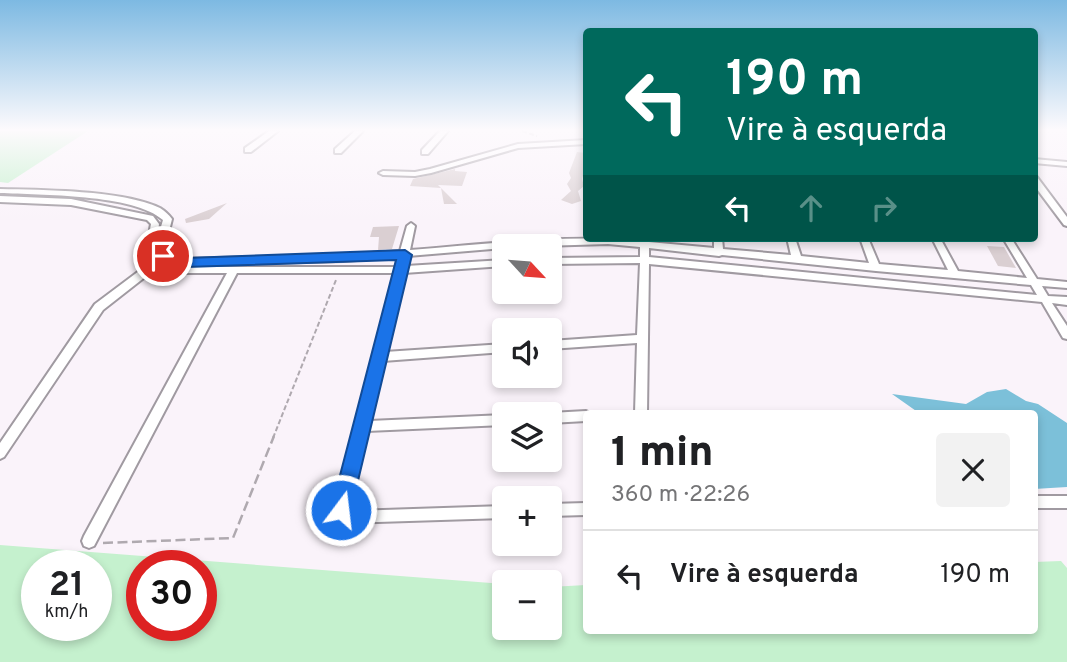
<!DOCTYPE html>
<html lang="pt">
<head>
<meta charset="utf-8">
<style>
  :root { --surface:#fff; --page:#f2f2f2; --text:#202124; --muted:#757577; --line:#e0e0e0 }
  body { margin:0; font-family:Overpass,sans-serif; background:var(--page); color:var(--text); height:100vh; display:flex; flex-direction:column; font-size:26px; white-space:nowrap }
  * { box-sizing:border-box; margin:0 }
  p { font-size:23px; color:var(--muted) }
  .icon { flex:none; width:38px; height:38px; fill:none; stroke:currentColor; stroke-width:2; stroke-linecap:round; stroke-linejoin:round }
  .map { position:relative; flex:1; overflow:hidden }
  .details { position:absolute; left:583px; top:410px; width:455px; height:224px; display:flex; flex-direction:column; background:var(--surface); border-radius:7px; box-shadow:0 4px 10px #0003 }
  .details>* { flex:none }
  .banner { position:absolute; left:583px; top:28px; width:455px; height:214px; border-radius:7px; box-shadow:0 4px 10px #0003; background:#00695c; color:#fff; overflow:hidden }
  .needle { width:46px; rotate:116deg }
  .buttons { position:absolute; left:492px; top:234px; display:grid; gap:14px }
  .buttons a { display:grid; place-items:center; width:70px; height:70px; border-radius:7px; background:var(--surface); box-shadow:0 4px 10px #0003; font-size:35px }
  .speed { position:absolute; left:21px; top:550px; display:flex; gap:14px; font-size:35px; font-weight:700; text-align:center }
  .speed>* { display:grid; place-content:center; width:91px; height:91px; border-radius:50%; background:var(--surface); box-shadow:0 4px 10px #0003; line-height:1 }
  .speed small { font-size:18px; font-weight:400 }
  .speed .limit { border:10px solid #d22; background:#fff; color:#111 }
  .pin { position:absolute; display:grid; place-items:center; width:60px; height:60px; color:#fff; margin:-30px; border:4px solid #fff; border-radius:50%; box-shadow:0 2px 7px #0007 }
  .me { position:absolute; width:77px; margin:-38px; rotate:15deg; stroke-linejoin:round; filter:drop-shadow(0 0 5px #0008) }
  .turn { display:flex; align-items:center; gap:24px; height:147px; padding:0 28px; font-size:32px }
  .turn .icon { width:91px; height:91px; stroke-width:2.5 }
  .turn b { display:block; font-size:49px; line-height:60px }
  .lanes { display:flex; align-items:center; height:66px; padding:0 28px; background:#0003; justify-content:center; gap:35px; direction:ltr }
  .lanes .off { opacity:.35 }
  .round { display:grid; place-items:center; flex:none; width:74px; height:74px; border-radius:7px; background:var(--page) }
  .headline { display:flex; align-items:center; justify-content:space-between; height:119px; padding:0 28px }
  h1 { font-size:42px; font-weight:800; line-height:52px }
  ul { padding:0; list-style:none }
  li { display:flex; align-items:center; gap:21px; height:91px; padding:0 28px; border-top:2px solid var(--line) }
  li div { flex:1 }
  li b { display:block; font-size:26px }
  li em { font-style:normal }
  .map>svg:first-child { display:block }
</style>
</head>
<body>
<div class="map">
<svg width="1067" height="662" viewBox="0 0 1067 662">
  <rect width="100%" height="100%" fill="#faf3fa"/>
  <g fill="#c5f1ce" fill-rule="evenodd">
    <polygon points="0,131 88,131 8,183 0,182"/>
    <path d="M0,545l504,39v44h46v-41l36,-2v45h448v-68l27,-1 6,7v94h-1067zM37,565h59v60h-59zM142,565h59v60h-59z"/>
  </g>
  <polygon fill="#7cc0d9" points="1006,389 1026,401 1038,404 1067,423 1067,487 1034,489 1034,413 919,413 892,394 966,404 987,392"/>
  <g fill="#dacfd2">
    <polygon points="577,152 586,153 586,165 582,179 584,186 578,191 581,201 572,204 561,200 571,191 567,184 571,178 569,173"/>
    <polygon points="455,169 455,171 467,172 462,186 438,185 457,204 444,204 441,188 410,186 413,179"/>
    <polygon points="227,203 209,219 186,223 185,219"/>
    <polygon points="399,226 392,249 378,250 379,237 370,237 373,227"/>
    <polygon points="987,246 1004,247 1016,268 998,266"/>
  </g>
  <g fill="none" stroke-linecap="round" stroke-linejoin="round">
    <g stroke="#a09aa1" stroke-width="4">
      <g id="street">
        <polygon points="269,131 278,131 251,152 245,152 245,148"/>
        <polygon points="355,131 363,131 341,153 335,153 335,149"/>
        <polygon points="440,131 448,131 428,154 422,154 422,150"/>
        <polygon points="586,140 586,144 518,148 431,173 415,176 383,175 379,173 383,171 415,172 430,169 518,144"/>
        <polygon points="1034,159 1067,162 1067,166 1034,163"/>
        <polygon points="1034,177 1037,177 1067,217 1067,226 1064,225 1034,185"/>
        <path d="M0,189c43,1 122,1 160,19 5,3 9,7 12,11l-6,24v9l5,6 7,1 165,-4 57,-4 7,-25 4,-3 4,3 -5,24c76,-6 154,-16 230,-9l1,-3h8v4l65,6v-10h8l1,11 68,6 -4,-17h8l6,18 68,7 -9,-25h8l11,26 69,6 -16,-32h8l18,33 69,7 -24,-40h8l26,41 30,3v6l-25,-2 6,10 19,1v8l-15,-2 15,23v13l-4,-1 -21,-36 -393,-38 -2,149h-12l2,-70 -87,6v-8l87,-6 3,-72 -90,1v-6l90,-1v-10l-32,-3 -104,3v1l-96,8 -2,10 98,-6v6l-100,7 -19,79 119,-8v8l-121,9 -14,60 135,-6v10l-137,6 -19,78 5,2 151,-5v12l-158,5 -5,-1 -7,-11 61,-238h-158l-143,273 -5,2 -5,-2 -2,-5 2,-5 143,-263h-65l-8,-3 -51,40 -99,147 -4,2v-16l95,-139 52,-39 -3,-4 7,-37 -4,-4 -76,-15 -71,-3v-6l71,3 82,17 6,8 -5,37h6l2,2 -2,2 3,2h233l3,-10 -56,4 -165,4 -13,-3 -9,-9v-10l7,-23c-29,-26 -123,-25 -163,-27zM649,248l70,8 3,-1 154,16 155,14 6,10 -388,-38z"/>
        <polygon points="586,411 590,413 586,413 586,421 550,423 550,415 546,415 550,413"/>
        <rect x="1034" y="496" width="33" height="12"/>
        <polygon points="586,503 586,515 550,516 550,504"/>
      </g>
    </g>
    <g stroke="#afa9af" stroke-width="2" stroke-dasharray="5 2.5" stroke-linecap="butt">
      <polyline points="522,131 537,136"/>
      <polyline points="273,438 336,280"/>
    </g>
    <polyline stroke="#afa9af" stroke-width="2.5" stroke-dasharray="10 4.5" stroke-linecap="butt" points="103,543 233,538 274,436"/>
    <use href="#street" fill="#fff" fill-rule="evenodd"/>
  </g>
  <linearGradient id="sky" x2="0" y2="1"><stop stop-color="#7db9e2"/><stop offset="0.58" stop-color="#fdfafd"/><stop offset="1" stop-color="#fdfafd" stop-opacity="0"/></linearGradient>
  <rect width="1067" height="224" fill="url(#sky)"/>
  <polygon fill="#1a73e8" stroke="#114b97" stroke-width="2" points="405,250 412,255 351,510 348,517 341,520 334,517 331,510 396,260 186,267 166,264 156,256 163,251 175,257 186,258"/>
</svg>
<div class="buttons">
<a><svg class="needle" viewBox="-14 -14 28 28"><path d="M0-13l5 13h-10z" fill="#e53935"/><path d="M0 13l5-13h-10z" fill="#757577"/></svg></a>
<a><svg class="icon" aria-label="sound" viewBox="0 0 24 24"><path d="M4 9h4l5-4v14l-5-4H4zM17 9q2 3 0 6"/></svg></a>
<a><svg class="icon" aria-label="layers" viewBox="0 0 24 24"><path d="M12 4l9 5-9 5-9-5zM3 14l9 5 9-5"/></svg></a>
<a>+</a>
<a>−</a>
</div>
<div class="speed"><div>21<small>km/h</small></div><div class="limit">30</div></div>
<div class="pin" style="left:163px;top:256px;background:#d93025"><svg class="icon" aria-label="arrive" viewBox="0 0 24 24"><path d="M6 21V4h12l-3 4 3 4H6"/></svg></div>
<svg class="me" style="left:341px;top:510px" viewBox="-20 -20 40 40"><circle r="17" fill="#1a73e8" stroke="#fff" stroke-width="3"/><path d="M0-11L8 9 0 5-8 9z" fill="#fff"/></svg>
<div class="banner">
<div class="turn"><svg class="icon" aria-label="left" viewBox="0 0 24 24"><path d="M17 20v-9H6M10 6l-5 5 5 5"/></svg><div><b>190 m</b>Vire à esquerda</div></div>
<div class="lanes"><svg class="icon" aria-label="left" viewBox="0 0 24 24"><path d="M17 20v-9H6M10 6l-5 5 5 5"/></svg><svg class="icon off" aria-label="ahead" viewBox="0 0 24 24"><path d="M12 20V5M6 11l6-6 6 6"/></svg><svg class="icon off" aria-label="right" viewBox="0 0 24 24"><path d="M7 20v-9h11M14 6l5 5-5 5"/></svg></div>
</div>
<section class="details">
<div class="headline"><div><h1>1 min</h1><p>360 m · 22:26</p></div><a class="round"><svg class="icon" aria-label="close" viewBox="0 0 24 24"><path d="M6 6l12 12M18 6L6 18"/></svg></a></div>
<ul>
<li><svg class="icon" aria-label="left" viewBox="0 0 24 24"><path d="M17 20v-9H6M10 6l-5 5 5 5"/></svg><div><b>Vire à esquerda</b></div><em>190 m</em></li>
</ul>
</section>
</div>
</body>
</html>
